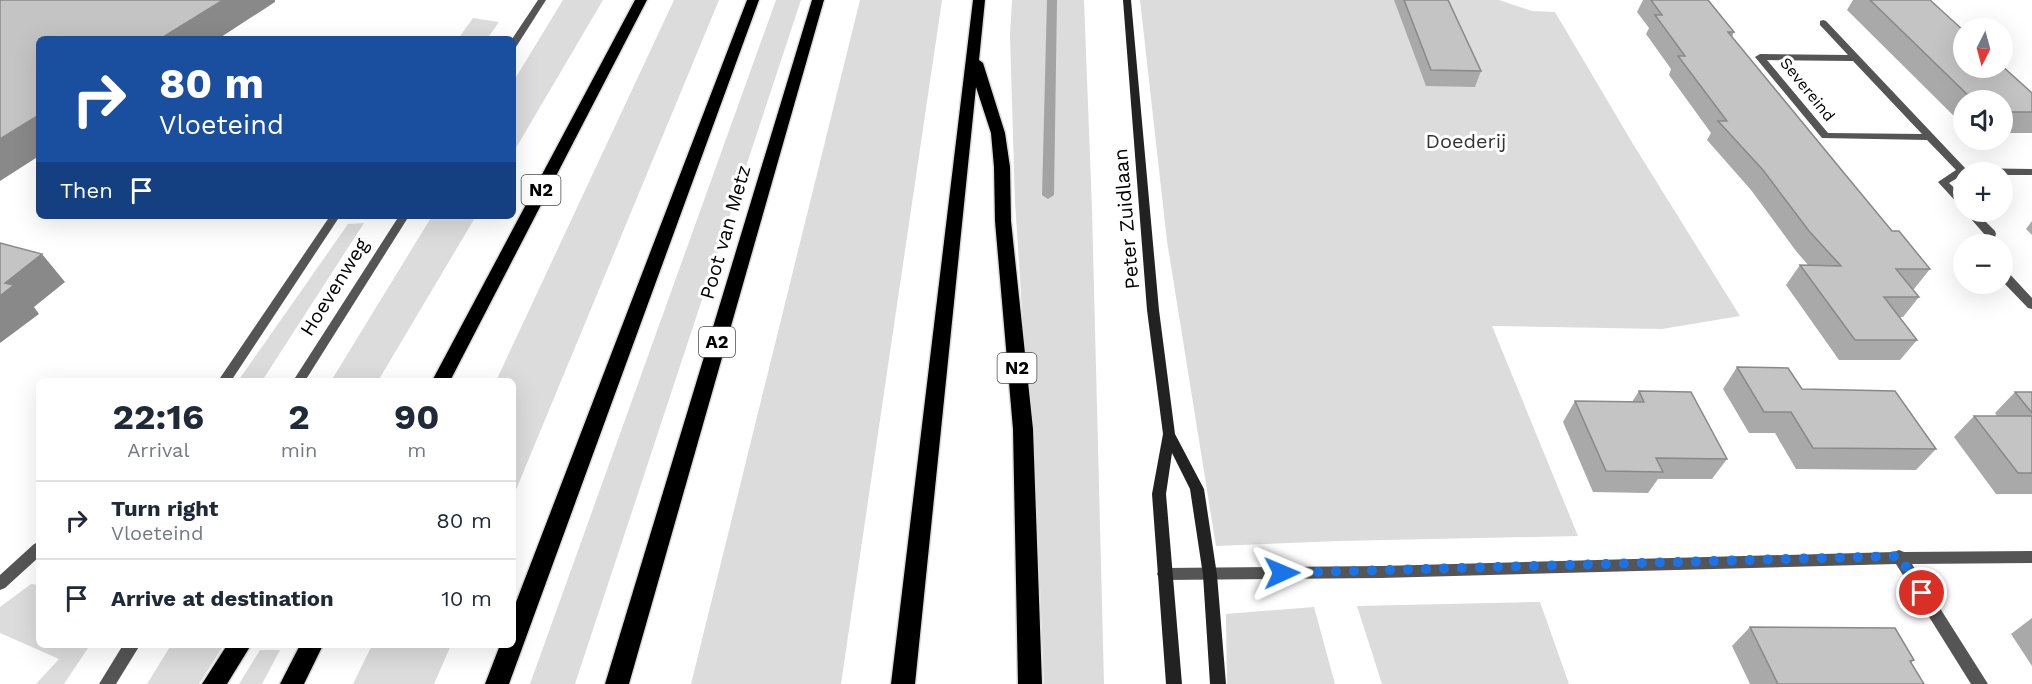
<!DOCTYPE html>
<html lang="en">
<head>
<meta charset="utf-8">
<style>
  :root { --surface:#fff; --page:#f2f2f3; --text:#1f2937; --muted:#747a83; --line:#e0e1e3 }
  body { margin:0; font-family:"Work Sans",sans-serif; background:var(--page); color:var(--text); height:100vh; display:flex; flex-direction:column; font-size:22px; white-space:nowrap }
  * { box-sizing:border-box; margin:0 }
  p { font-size:20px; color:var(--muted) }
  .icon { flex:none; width:33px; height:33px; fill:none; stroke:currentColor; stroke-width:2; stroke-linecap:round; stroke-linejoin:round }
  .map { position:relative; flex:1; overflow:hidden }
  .side { position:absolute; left:36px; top:378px; width:480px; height:270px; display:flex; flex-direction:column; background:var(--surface); border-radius:9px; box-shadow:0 6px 24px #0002 }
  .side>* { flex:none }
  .guide { position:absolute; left:36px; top:36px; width:480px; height:183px; border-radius:9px; box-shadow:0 6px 24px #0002; background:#1a4fa0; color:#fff; overflow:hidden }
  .needle { width:39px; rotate:186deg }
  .buttons { position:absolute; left:1953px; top:18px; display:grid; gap:12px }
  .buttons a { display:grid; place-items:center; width:60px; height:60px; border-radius:50%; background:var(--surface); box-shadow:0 6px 24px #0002; font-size:30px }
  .pin { position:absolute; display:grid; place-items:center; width:51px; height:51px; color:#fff; margin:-26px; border:3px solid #fff; border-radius:50%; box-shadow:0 2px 6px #0007 }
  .me { position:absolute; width:66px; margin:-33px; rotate:89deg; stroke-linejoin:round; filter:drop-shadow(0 0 4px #0008) }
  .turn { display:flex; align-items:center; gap:21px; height:126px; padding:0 24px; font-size:27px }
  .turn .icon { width:78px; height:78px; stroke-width:2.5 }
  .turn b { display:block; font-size:42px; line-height:51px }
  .then { display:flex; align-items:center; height:57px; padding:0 24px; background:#0003; gap:12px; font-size:22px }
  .eta { display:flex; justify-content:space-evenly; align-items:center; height:102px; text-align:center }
  .eta b { font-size:36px; font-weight:700; line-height:42px }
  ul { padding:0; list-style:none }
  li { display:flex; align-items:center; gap:18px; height:78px; padding:0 24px; border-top:2px solid var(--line) }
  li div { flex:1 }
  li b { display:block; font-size:22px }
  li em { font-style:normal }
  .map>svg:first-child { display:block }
</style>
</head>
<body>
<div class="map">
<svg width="2032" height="684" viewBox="0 0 2032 684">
  <rect width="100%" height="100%" fill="#fff"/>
  <g fill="#dcdcdc">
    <polygon points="563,0 603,0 513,153 513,82"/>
    <polygon points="674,0 719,0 513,497 513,381 496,381"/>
    <polygon points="776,0 801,0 575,684 530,684"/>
    <polygon points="860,0 942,0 841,684 691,684"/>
    <polygon points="1012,0 1084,0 1092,209 1104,684 1044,684 1040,587 1015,202 1010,36"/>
    <polygon points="1140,0 1499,0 1532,11 1555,12 1633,144 1740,316 1662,329 1492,326 1578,536 1338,541 1216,546 1167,241"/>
    <polygon points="473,18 499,22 487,39 458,39"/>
    <polygon points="432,216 476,216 378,381 331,381"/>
    <polygon points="364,223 262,381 238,381 348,224"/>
    <polygon points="31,584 39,585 39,645 90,645 64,684 36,684 59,659 0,633 0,607"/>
    <polygon points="1540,602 1569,684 1382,684 1357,606"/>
    <polygon points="1314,607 1335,684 1227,684 1226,614"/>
    <polygon points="171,645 224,645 199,684 147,684"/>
    <polygon points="372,645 451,645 434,684 353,684"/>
    <polygon points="260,650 280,650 262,684 239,684"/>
  </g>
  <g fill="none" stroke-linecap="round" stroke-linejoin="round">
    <polygon fill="#a3a3a3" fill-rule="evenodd" points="1047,0 1057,0 1054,195 1048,199 1042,195"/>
    <g stroke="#dbdbdb" stroke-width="3">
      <g id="highway">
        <polygon points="635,0 647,0 450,381 432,381"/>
        <polygon points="747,0 759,0 509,684 485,684 500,645 513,645 513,610"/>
        <polygon points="812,0 824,0 629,684 605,684"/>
        <polygon points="973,0 985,0 979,60 983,63 1005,133 1010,167 1011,221 1033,429 1042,684 1018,684 1013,429 995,221 994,167 991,133 976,87 915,684 891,684"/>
        <polygon points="227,645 251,645 227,684 202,684"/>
        <polygon points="300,645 323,645 304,684 280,684"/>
      </g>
    </g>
    <g fill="#555" fill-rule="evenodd">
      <polygon points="330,216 340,216 231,381 218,381"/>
      <polygon points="39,542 39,557 5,588 0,590 0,575 34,544"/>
    </g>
    <g fill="#555" fill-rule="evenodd">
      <polygon points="538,0 546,0 516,47 513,48 512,39"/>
      <path d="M1823,20l3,1 139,147 67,1v6h-30v-3h-38v2l-15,9 15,14v10l-4,-1 -22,-24 18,-12 -29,-30 -105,-2 -67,-81 5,-3 88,1 -28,-30v-4zM1767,60l86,1 69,73 -94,-1z"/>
      <polygon points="1965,212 1976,212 1995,231 1996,234 1993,244 1983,244 1985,235"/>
      <polygon points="399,216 409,216 305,381 293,381"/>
      <polygon points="2002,269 2006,270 2032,298 2032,309 2028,308 2002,281"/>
      <polygon points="1899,550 1904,552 2032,551 2032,563 1912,564 1988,684 1971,684 1896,564 1381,578 1164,580 1159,578 1157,574 1159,570 1164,568 1381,566 1894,552"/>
      <polygon points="123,645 140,645 116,684 99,684"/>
    </g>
    <polygon fill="#222" fill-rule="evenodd" points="1123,0 1131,0 1159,310 1175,434 1204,489 1217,575 1226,684 1210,684 1203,575 1190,489 1172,453 1166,494 1182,684 1166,684 1152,494 1163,434 1147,310"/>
    <use href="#highway" fill="#000" fill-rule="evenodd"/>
  </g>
  <g fill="#a9a9a9">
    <polygon points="1394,0 1448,0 1481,71 1475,87 1426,86"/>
    <polygon points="1643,0 1708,0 1734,32 1732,37 1844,173 1892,231 1930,269 1914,289 1912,289 1919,297 1903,317 1899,317 1917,340 1900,360 1839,360 1786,285 1800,265 1808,265 1796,251 1751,190 1707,140 1711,133 1669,75 1671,69 1646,34 1649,28 1637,12"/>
    <polygon points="1853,0 1930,0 2032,93 2032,133 2002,133 2002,100 1964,100 1964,126 1847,10"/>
    <polygon points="2032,221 2032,235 2026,229"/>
    <polygon points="1737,367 1802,389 1936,449 1916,470 1796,469 1775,433 1749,433 1723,389"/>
    <polygon points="1639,391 1727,459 1712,479 1658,479 1648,493 1593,492 1563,422 1575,401 1632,402"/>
    <polygon points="2015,392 2032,392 2032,494 1996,494 1954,437 1974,416 1997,416 1995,413"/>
    <polygon points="2032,618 2032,666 2011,634"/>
    <polygon points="1750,627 1914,660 1911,663 1924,684 1750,684 1732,646"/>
  </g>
  <g fill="#898989">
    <polygon points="223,0 275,0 275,2 218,39 160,39"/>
    <polygon points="39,115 39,156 0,181 0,139"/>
    <polygon points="42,254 65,282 34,307 39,314 0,343 0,296 5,283"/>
  </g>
  <g fill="#c4c4c4" stroke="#898989" stroke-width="1.5">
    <polygon points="0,0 223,0 160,39 39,39 39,115 0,139"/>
    <polygon points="1404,0 1448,0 1481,71 1431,70"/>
    <polygon points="1651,0 1708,0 1734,32 1728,32 1844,173 1892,231 1899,231 1930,269 1896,269 1919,297 1884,297 1917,340 1855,340 1800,265 1841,266 1809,231 1763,170 1718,121 1727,121 1678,56 1685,56 1655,15 1662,15"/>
    <polygon points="1870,0 1930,0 1964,31 1964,68 2002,68 2002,66 2032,93 2032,112 2002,112 2002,100 1973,100"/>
    <polygon points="0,243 42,254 5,283 14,285 0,296"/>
    <polygon points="1737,367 1788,368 1802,389 1895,391 1936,449 1813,448 1791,412 1764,412"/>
    <polygon points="1639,391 1691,392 1727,459 1656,458 1663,472 1606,471 1575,401 1644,402"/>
    <polygon points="2015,392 2032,392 2032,413"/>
    <polygon points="1974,416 2032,416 2032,473 2018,473"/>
    <polygon points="1750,627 1895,628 1914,660 1910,661 1924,684 1778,684"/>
  </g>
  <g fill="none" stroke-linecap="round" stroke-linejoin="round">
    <polyline stroke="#1a73e8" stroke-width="10" stroke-dasharray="0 18" points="1282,573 1899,556 1922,593"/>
  </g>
  <g text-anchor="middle" stroke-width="6" stroke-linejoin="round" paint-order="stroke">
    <g font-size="16" fill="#000" stroke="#fff">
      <text transform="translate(1808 89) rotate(51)" y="6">Severeind</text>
    </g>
    <g fill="#fff" stroke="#4c4c4c" stroke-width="1.5">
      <rect x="521.5" y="175" width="39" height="30" rx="4.5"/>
      <rect x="699" y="327" width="36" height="30" rx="4.5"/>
      <rect x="997.5" y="353" width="39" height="30" rx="4.5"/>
    </g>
    <g font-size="18" font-weight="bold" fill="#000">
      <text x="541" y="196">N2</text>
      <text x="717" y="348">A2</text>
      <text x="1017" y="374">N2</text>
    </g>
    <g font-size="20" fill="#333" stroke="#fff">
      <text x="1466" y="148">Doederij</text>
    </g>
    <g font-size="20" fill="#000" stroke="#fff">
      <text transform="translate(1126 219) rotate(-95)" y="7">Peter Zuidlaan</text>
      <text transform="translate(725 232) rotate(-74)" y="7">Poot van Metz</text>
      <text transform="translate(334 287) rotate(-58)" y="7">Hoevenweg</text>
    </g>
  </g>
</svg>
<div class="buttons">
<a><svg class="needle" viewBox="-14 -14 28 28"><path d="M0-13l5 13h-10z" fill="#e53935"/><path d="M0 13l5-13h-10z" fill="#747a83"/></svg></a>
<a><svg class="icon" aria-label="sound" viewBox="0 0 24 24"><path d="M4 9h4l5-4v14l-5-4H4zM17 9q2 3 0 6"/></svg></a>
<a>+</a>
<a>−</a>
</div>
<div class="pin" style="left:1922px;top:593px;background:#d93025"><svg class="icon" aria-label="arrive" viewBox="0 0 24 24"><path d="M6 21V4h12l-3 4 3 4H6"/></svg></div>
<svg class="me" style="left:1282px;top:573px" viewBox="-20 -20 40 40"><path d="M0-17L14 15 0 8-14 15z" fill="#1a73e8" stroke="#fff" stroke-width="4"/></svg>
<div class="guide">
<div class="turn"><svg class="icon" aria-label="right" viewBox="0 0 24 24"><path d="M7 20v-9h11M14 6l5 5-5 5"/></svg><div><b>80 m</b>Vloeteind</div></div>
<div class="then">Then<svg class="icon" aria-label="arrive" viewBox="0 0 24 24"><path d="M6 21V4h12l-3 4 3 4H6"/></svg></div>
</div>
<section class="side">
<div class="eta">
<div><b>22:16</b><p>Arrival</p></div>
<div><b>2</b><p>min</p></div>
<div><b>90</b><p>m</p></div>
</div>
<ul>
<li><svg class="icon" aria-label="right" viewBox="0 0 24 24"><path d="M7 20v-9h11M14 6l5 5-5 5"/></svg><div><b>Turn right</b><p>Vloeteind</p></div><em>80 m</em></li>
<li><svg class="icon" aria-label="arrive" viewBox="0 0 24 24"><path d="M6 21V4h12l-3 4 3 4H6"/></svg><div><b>Arrive at destination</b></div><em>10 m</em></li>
</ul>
</section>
</div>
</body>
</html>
